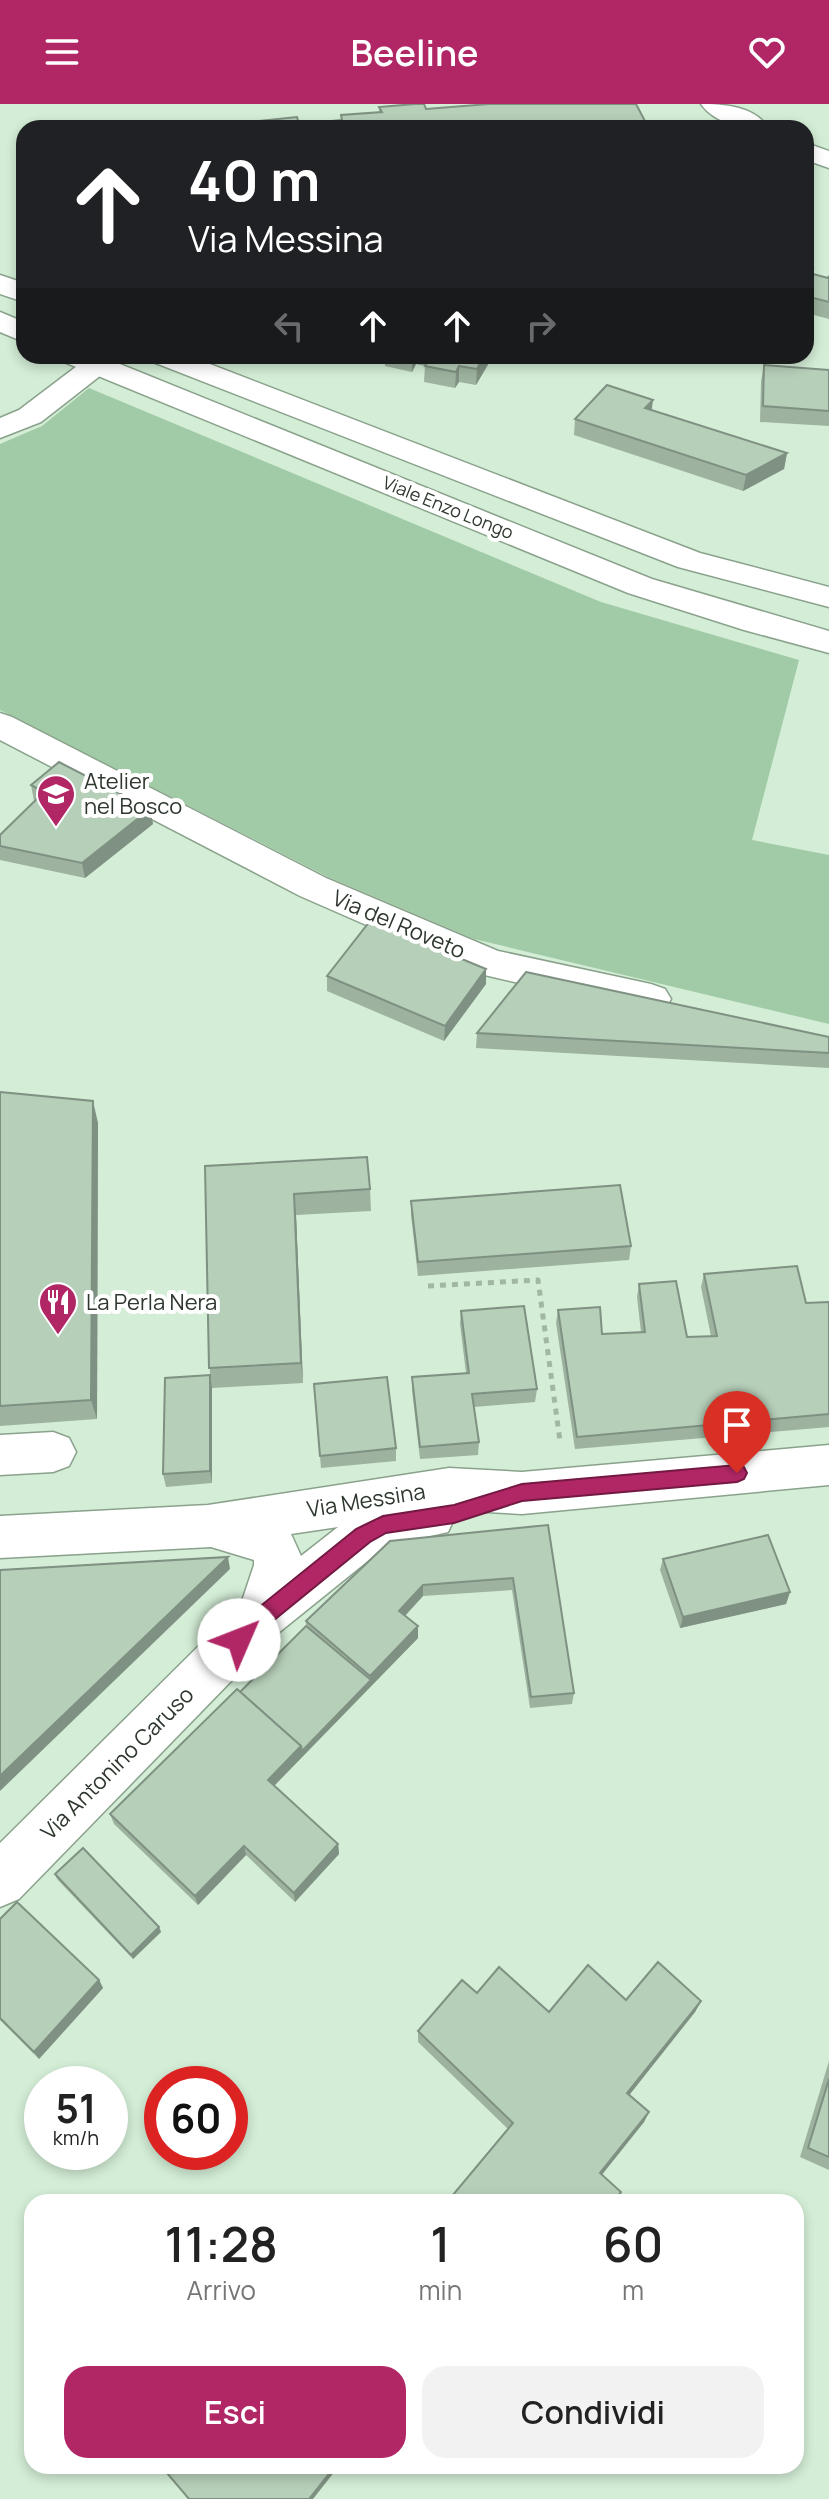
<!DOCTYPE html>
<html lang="it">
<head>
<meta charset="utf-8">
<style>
  :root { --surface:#fff; --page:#f2f2f2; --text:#222; --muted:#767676; --accent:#b12766 }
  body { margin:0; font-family:Manrope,sans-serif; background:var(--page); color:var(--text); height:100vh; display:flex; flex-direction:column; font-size:30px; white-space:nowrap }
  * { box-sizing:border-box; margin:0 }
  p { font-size:26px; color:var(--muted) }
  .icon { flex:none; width:44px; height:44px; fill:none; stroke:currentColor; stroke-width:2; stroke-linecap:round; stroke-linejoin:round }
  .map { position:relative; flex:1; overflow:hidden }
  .sheet { position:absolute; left:24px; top:2090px; width:780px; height:280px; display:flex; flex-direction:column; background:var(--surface); border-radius:24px; box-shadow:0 4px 12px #0003 }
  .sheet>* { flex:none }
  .guide { position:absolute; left:16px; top:16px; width:798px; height:244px; border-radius:24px; box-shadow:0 4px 12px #0003; background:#202124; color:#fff; overflow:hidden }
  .speed { position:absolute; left:24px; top:1962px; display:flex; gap:16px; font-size:40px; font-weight:700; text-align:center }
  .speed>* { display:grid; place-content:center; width:104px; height:104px; border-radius:50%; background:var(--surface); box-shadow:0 4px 12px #0003; line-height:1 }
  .speed small { font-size:20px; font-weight:400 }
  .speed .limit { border:12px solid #d22; background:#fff; color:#111 }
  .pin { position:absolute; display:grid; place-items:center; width:68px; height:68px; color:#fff; margin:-82px -34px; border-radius:50% 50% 50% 0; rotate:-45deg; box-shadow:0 0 8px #0007 }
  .pin .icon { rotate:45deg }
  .me { position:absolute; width:88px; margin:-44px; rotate:46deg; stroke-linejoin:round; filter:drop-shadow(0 0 6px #0008) }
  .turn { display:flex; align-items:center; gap:28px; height:168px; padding:0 40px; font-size:36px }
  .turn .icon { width:104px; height:104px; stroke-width:2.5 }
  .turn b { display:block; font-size:56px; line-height:68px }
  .lanes { display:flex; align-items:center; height:76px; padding:0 40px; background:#0003; justify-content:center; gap:40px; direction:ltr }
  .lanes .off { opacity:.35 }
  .eta { display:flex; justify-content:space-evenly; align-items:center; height:136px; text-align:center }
  .eta b { font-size:48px; font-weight:600; line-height:56px }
  .action { display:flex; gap:16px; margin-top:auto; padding:16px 40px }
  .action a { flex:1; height:92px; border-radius:24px; background:var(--accent); color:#fff; font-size:32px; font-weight:600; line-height:92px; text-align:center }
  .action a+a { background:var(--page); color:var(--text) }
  header { display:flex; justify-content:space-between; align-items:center; height:104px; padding:0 40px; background:var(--accent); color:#fff; font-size:36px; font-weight:600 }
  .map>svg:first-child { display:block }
</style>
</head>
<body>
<header><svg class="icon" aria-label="menu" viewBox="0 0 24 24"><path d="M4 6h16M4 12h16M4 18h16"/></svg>Beeline<svg class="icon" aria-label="heart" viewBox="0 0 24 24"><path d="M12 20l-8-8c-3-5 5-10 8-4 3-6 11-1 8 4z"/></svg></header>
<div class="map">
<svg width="829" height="2395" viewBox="0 0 829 2395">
  <rect width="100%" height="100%" fill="#d3edd6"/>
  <polygon fill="#a1cba6" points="89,284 601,498 799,556 752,736 829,751 829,920 474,835 326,772 0,606 0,340 42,322"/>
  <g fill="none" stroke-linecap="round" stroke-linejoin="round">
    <g stroke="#8aa28c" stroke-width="3">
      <g id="minor">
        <path d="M701,0c24,0 52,2 68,24 -24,0 -52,-2 -68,-24z"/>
        <polygon points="806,39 829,47 829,64 806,56"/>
        <polygon points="95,253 105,256 110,262 105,268 41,318 0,334 0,314 19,306 85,256"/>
        <polygon points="0,609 12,613 326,774 498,847 651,880 665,885 671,895 665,905 651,910 476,869 300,792 0,636"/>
        <polygon points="53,1328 69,1334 76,1348 69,1362 53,1368 0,1371 0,1331"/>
      </g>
    </g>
    <g stroke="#8aa28c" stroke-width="3">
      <g id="major">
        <polygon points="0,171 24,179 24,198 0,190"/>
        <polygon points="0,208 24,218 24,238 0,228"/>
        <polygon points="59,252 100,252 652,475 829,527 829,549 744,526 628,489 64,258"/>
        <polygon points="148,252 189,252 700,449 829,483 829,503 678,463 153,258"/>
        <path d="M829,1341v40l-307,29 -71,-4 4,7 -7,15 -57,13 -11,6 -103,83 -258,265 -19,8v-64l241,-239 13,-39v-5l-43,-13 -211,11v-42l208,-11 241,-37 73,4zM338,1423l-37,29 -10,-22z"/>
      </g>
    </g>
    <polyline stroke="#a1b7a4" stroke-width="5" stroke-dasharray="6 6" stroke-linecap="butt" points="428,1182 538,1176 560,1337"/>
    <use href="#minor" fill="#fff" fill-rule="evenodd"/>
    <use href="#major" fill="#fff" fill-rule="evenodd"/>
  </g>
  <g fill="#9db29f">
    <polygon points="379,3 426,5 646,19 645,24 190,24 299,20 341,16 341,11 379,8"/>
    <polygon points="806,162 813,164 812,170 828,174 829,172 829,215 806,209"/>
    <polygon points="384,252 492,252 476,281 459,278 455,284 424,278 425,262 416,260 412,268 385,262"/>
    <polygon points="764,261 829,266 829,322 760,318 761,277"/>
    <polygon points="652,306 787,349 784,365 743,387 574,331 575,315"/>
    <polygon points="31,681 150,705 153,720 85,774 0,756 0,731 34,697"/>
    <polygon points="486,865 486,880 444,937 327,887 327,872"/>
    <polygon points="477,929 829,933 829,964 476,944"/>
    <polygon points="0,988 98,1019 97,1315 0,1322"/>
    <polygon points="205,1062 370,1085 371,1107 296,1111 303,1279 212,1284 212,1379 166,1383 163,1370 210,1271"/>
    <polygon points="411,1097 631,1142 629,1156 418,1172 411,1111"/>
    <polygon points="704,1170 806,1199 829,1198 829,1323 575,1345 556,1219 558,1206 602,1230 641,1228 637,1193 639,1180 687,1233 711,1232 701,1183"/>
    <polygon points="461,1207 537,1285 535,1298 474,1303 479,1338 478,1351 420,1355 412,1286 412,1273 466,1269 460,1220"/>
    <polygon points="314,1280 396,1344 396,1357 321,1364"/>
    <polygon points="548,1421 574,1589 572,1600 530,1604 512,1486 423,1492 405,1512 418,1522 418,1534 274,1682 338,1740 339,1750 295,1798 246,1751 198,1801 114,1720 110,1710 240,1588 306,1522 306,1517"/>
    <polygon points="663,1455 790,1488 786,1500 680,1524 660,1466"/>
    <polygon points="55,1770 159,1823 161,1828 133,1855 57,1775"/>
    <polygon points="0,1815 99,1876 103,1884 39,1955 0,1916"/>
    <polygon points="477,1889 549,1908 626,1896 701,1897 695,1908 629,1991 649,2008 644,2018 602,2070 621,2088 615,2098 447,2098 508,2025 418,1938 418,1927"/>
    <polygon points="829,1957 829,2066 800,2053"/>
  </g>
  <g fill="#7f9182">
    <polygon points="561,21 560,24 537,24"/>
    <polygon points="412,252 416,252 416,260 412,268"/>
    <polygon points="484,252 492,252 492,254 476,281 477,265"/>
    <polygon points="459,262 459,278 455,284 456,268"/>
    <polygon points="653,296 651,311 645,304"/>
    <polygon points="787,349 784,365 743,387 746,371"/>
    <polygon points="150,705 153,720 85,774 82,759"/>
    <polygon points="486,865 486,880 444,937 445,922"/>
    <polygon points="93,997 98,1019 97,1315 91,1296"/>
    <polygon points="294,1090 296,1111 303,1279 301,1259"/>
    <polygon points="210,1271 212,1284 212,1379 210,1367"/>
    <polygon points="228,1453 230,1465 0,1687 0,1672"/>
    <polygon points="423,1481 423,1492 399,1518 399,1507"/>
    <polygon points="790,1488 786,1500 680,1524 683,1513"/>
    <polygon points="418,1522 418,1534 270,1686 268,1676 301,1642 371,1576 370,1572"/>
    <polygon points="338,1740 339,1750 295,1798 294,1789"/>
    <polygon points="244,1742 246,1751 198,1801 195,1792"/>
    <polygon points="159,1823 161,1828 133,1855 131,1851"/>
    <polygon points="99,1876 103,1884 39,1955 34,1948"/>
    <polygon points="701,1897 695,1908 623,1999 627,1989"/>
    <polygon points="649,2008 644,2018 597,2077 600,2069"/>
    <polygon points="335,2362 339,2362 313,2395 309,2395"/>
  </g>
  <g fill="#b6cfb9" stroke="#7f9182" stroke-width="2">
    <polygon points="415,0 424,0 426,5 489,0 636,0 646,19 564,24 562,24 561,21 537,24 190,24 297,13 299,20 342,16 341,11 382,8 379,3"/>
    <polygon points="806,162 813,164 809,169 828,174 829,172 829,198 806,192"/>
    <polygon points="431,252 484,252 477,265 459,262 456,268 425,262"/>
    <polygon points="764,261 829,266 829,307 763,302"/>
    <polygon points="607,281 653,296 645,304 787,349 746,371 575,315"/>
    <polygon points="59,658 150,705 82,759 0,742 0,731 44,688 31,681"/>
    <polygon points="370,817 486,865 445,922 327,872"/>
    <polygon points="526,868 829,933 829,949 477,929"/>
    <polygon points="0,988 93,997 91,1296 0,1302"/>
    <polygon points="367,1053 370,1085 294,1090 301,1259 209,1264 205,1062"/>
    <polygon points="620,1081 631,1142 418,1158 411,1097"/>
    <polygon points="797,1162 806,1199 829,1198 829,1310 577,1333 558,1206 600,1203 602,1230 645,1228 639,1180 676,1177 687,1233 717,1232 704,1170"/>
    <polygon points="524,1202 537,1285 472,1290 479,1338 420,1343 412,1273 469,1269 461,1207"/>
    <polygon points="210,1271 210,1367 163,1370 165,1274"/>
    <polygon points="387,1273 396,1344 320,1352 314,1280"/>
    <polygon points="548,1421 574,1589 531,1593 513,1474 423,1481 399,1507 418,1522 370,1572 306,1517 390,1437"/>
    <polygon points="768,1431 790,1488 683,1513 663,1455"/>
    <polygon points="228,1453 0,1672 0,1466"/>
    <polygon points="306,1522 371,1576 302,1647 301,1642 240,1588"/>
    <polygon points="237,1585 301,1642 268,1676 338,1740 294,1789 244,1742 195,1792 110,1710"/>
    <polygon points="83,1744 159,1823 131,1851 55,1770"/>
    <polygon points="17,1798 99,1876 34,1948 0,1914 0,1815"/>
    <polygon points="658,1858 701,1897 627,1989 649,2008 600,2069 621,2088 613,2098 447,2098 513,2019 418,1927 462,1876 477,1889 499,1863 549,1908 588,1861 626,1896"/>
    <polygon points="829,1975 829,2053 808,2044"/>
    <polygon points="161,2362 335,2362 309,2395 189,2395"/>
  </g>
  <polygon fill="#b12766" stroke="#731942" stroke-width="2" points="737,1361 744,1363 747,1369 744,1375 737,1378 522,1397 454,1419 386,1429 370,1438 268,1521 246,1543 239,1546 231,1543 228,1536 253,1508 356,1425 383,1412 454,1401 522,1380"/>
  <defs>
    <g id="school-pin" transform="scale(2)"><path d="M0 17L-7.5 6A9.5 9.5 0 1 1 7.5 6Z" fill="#b12766" stroke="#fff"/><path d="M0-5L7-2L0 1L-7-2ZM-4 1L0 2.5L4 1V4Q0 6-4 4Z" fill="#fff"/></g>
    <g id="restaurant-pin" transform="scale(2)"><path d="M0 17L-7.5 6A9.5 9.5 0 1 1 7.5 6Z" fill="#b12766" stroke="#fff"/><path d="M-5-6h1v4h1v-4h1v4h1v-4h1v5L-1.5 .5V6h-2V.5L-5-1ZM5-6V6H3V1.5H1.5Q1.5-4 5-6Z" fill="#fff"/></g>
  </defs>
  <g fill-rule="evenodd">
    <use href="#school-pin" x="56" y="690"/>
    <use href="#restaurant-pin" x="58" y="1198"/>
  </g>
  <g text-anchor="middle" stroke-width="8" stroke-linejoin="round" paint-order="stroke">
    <g font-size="18" fill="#2e382f" stroke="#fff">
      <text transform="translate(448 404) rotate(22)" y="6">Viale Enzo Longo</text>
    </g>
    <g font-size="22" fill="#2e382f" stroke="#fff" text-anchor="start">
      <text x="84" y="685">Atelier<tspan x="84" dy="25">nel Bosco</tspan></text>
      <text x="86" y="1206">La Perla Nera</text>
    </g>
    <g font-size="22" fill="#2e382f" stroke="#fff">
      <text transform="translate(399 820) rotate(23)" y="8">Via del Roveto</text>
      <text transform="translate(366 1396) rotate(-9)" y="8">Via Messina</text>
      <text transform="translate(117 1659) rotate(-45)" y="8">Via Antonino Caruso</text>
    </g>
  </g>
</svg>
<div class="speed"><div>51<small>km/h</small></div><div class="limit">60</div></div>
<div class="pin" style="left:737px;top:1369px;background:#d93025"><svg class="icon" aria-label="arrive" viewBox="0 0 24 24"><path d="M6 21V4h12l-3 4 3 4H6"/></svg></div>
<svg class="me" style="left:239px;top:1536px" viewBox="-20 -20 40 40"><circle r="19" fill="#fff"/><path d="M0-13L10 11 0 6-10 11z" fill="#b12766"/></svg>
<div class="guide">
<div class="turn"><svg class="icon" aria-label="ahead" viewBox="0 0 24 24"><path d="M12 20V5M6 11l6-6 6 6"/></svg><div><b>40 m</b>Via Messina</div></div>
<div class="lanes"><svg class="icon off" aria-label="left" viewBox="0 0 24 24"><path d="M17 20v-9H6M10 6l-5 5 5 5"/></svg><svg class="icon" aria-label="ahead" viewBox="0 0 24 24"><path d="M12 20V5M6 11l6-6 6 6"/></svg><svg class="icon" aria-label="ahead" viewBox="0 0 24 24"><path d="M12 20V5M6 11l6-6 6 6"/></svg><svg class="icon off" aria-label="right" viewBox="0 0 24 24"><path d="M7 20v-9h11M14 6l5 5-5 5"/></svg></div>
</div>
<section class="sheet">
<div class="eta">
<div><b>11:28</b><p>Arrivo</p></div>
<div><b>1</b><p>min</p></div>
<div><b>60</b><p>m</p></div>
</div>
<div class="action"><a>Esci</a><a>Condividi</a></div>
</section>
</div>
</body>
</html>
